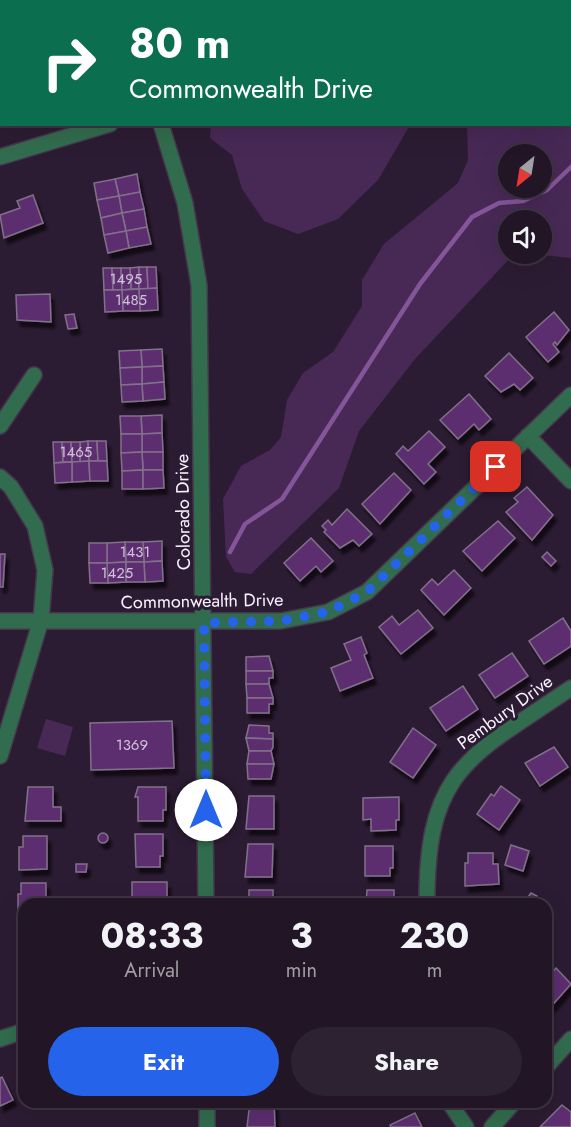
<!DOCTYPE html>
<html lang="en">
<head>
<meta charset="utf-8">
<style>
  :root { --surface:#211526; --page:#2d2232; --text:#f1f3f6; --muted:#a29fa7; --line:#3e3443; --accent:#2563eb }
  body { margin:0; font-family:Jost,sans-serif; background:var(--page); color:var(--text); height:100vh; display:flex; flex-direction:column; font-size:22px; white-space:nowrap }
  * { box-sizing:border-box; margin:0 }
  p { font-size:20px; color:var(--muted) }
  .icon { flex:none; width:33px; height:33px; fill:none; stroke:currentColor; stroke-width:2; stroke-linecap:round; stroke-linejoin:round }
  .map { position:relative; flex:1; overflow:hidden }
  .side { position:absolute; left:18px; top:898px; width:534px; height:210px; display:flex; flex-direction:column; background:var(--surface); border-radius:18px; box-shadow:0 6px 24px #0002,0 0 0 2px var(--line) }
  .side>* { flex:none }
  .top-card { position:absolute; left:0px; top:0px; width:572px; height:126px; box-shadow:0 6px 24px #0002,0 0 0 2px var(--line); background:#0b6e4f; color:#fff; overflow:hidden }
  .needle { width:39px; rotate:210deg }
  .tools { position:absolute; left:498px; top:144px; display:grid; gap:12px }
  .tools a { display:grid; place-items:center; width:54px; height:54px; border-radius:50%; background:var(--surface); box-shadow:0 6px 24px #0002,0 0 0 2px var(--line); font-size:30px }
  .pin { position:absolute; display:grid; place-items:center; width:51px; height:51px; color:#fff; margin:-26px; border-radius:12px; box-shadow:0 3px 9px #0006 }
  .me { position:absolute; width:66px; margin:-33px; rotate:0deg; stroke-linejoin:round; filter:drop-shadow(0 0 4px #0008) }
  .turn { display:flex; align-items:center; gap:21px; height:126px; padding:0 30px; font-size:27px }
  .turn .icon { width:78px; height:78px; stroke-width:2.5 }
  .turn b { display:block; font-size:42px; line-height:51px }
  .eta { display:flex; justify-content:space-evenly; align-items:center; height:102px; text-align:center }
  .eta b { font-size:36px; font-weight:700; line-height:42px }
  .action { display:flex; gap:12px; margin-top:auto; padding:12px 30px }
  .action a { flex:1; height:69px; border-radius:36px; background:var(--accent); color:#fff; font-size:24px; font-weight:700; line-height:69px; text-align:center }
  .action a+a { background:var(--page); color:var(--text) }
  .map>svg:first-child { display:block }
</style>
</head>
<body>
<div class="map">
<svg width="571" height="1127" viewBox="0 0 571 1127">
  <defs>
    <filter id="shadow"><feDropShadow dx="3.5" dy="6" stdDeviation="1.5" flood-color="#0009"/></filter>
  </defs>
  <rect width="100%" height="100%" fill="#2c1c33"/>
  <g fill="#482956" fill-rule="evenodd">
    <path d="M532,0h39v258l-38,-4h9v-34h-34v34h6l-99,105 -56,72 -20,57 -88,86 -16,-2 -9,-15 -3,-58 18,-33 29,-16 11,-13 6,-37 16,-27 30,-21 29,-46v-26l22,-36 74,-61 10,-23 -1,-35 103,-1v-122l-43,-1zM542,154v34h-34v-34z"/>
    <polygon points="211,124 410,124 410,125 378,180 338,219 298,234 264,221 242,189 232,155 210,138"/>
    <polygon points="46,719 73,727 65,756 37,748"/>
  </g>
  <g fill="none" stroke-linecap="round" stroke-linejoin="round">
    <polyline stroke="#845699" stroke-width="4.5" points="230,552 245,524 282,499 420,284 472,217 499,203 523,201 547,190 571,167"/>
  </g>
  <g fill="#5b2f6f" stroke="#82708b" stroke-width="1.5" filter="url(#shadow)">
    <polygon points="137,174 140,192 119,196 115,179"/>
    <polygon points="115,179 119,196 97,200 94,183"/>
    <polygon points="140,192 144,209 122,213 119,196"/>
    <polygon points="33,195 43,223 4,238 0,215 20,208 17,201"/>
    <polygon points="119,196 122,213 101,218 97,200"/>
    <polygon points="144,209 147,227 126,231 122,213"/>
    <polygon points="122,213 126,231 104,235 101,218"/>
    <polygon points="147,227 151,244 129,248 126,231"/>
    <polygon points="126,231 129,248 108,253 104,235"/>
    <polygon points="139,267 139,289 131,289 130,268"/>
    <polygon points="139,267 147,267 148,289 139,289"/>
    <polygon points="147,267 156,267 157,288 148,289"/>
    <polygon points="103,268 112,268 113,290 104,290"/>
    <polygon points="112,268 121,268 122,290 113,290"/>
    <polygon points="121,268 130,268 131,289 122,290"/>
    <polygon points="157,288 158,310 140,311 139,289"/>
    <polygon points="139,289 140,311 123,311 122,290"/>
    <polygon points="104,290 122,290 123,311 105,312"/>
    <polygon points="50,294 51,322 17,320 16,295"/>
    <polygon points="554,312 569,330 557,345 555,342 553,344 559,352 548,362 526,337"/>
    <polygon points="74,314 77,328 68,329 65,315"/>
    <polygon points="162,349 163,366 142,367 141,350"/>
    <polygon points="141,350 142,367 120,368 119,351"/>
    <polygon points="509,353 533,378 520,390 514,384 501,392 485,376"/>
    <polygon points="163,366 164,382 142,384 142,367"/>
    <polygon points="142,367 142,384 121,385 120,368"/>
    <polygon points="164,382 165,399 143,401 142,384"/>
    <polygon points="142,384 143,401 122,402 121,385"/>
    <polygon points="469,394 491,419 479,430 474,424 458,439 440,420"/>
    <polygon points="162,415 162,433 142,434 141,416"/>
    <polygon points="120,416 141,416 142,434 121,434"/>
    <polygon points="429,431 445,447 428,464 436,472 424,484 396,454 403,446 408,451"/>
    <polygon points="162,433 163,452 142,452 142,434"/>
    <polygon points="121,434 142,434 142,452 121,453"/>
    <polygon points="88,441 89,461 80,462 80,442"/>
    <polygon points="88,441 97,441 98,461 89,461"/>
    <polygon points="97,441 106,441 107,461 98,461"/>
    <polygon points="53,442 62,442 63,462 54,463"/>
    <polygon points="62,442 71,442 72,462 63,462"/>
    <polygon points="71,442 80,442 80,462 72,462"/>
    <polygon points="142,452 163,452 163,470 143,470"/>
    <polygon points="142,452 143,470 122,471 121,453"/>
    <polygon points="89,461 90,481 72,482 72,462"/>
    <polygon points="89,461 107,461 108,481 90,481"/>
    <polygon points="72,462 72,482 55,483 54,463"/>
    <polygon points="143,470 143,489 122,489 122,471"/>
    <polygon points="143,470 163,470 164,488 143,489"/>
    <polygon points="394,473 411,490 380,524 362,504"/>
    <polygon points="527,487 553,515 532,540 506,512 518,502 514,498"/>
    <polygon points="347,509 372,534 359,546 353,540 340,548 324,532 326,530 322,526 328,520 332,525"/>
    <polygon points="498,521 515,538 482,571 463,551"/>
    <polygon points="311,538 333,561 321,572 316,566 300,581 284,563"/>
    <polygon points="162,541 162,561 144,562 143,542"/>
    <polygon points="125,542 143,542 144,562 126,562"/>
    <polygon points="125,542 126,562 107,563 107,543"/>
    <rect x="89" y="543" width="18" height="20"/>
    <polygon points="547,552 556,561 551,566 542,557"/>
    <polygon points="0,554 5,554 3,587 0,587"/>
    <polygon points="162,561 163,581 145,582 144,562"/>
    <polygon points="126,562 126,582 108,583 107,563"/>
    <polygon points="126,562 144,562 145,582 126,582"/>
    <polygon points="89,563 107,563 108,583 90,583"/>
    <polygon points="454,570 471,588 444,615 421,590 432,579 438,585"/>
    <polygon points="418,610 433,628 401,654 379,627 392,616 399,625"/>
    <polygon points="563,618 571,631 571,646 544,664 529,641"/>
    <polygon points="361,637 367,653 364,655 373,678 340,691 331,668 351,660 344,644"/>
    <polygon points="512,653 528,676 495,698 479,675"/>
    <polygon points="269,656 273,671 246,671 246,657"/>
    <polygon points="246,671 273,671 273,678 269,678 269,684 246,684"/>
    <polygon points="246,684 269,684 273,698 247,698"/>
    <polygon points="463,686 478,709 446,731 430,708"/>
    <polygon points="247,698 273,698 273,704 269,704 269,713 247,713"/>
    <polygon points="172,721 174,768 91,770 90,723"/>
    <polygon points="249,725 269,726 269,733 273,733 273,739 246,738"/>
    <polygon points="413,728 436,745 413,778 390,762"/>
    <polygon points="246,738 273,739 273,747 271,751 249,751"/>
    <polygon points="554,747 568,767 540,786 525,763"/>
    <polygon points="249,751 271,751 274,764 247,764"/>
    <polygon points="247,764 274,764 271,779 248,779"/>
    <polygon points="501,786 520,800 499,830 477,814 491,794 494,796"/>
    <polygon points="28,787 53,787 53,807 61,807 61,821 25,821"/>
    <polygon points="138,787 166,787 166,810 163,810 163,821 138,821 138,797 135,797"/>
    <polygon points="249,796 274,796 274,829 246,829"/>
    <polygon points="399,797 399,820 396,820 396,830 371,831 371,819 363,820 363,798"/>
    <circle cx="103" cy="838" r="5"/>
    <polygon points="135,834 163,834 163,856 160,856 160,867 136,867"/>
    <polygon points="23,836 47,836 47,869 19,870 19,847 23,847"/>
    <polygon points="248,844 273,844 272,877 245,877"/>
    <polygon points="511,845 529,851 523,871 505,865"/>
    <polygon points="365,846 393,846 393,868 390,868 390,876 365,876"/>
    <polygon points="468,853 493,853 493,864 498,864 499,884 465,886 465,863 468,863"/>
    <polygon points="76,864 87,864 86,872 76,872"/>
    <polygon points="132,882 167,882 167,904 140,904 140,897 132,898"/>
    <polygon points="21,883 46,883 46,904 24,904 24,916 18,916 18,894 21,894"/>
    <polygon points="249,890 273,890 273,902 280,902 280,904 249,904"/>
    <polygon points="367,890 394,890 394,904 366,904"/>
    <polygon points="531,893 537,896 533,904 523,904"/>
    <polygon points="18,953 24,954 24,987 21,987 21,976 18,976"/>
    <polygon points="556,968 571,984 547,1011 546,979"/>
    <polygon points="2,1077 13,1100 0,1106 0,1078"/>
    <polygon points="250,1102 274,1102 275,1127 247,1127"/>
    <polygon points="562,1105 571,1112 571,1127 540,1127"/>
    <polygon points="415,1113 422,1127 391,1127 390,1125"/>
  </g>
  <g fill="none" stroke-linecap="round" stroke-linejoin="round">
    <g stroke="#45364b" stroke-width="18">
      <g id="minor">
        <polyline points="462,2 466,0"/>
        <polyline points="161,124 185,203 199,285 206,904"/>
        <polyline points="0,157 110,124"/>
        <polyline points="0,426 34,375"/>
        <polyline points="528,436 571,481"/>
        <polyline points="0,477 11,487 35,526 45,570 41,620 0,756"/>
        <polyline points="0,621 281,621 328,612 367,592 571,395"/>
        <path d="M427,904c-1,-135 42,-147 144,-216"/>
        <polyline points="0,1039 24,1031"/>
        <polyline points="546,1067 571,1039"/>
        <polyline points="207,1102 207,1127"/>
        <polyline points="449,1102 466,1127"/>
        <polyline points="492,1127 514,1102"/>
      </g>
    </g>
    <use href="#minor" stroke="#326c4e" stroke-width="15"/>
  </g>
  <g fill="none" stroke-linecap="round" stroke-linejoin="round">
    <polyline stroke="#2563eb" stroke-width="10" stroke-dasharray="0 18" points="206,810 204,623 281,621 328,612 367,592 496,467"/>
  </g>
  <g text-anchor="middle" stroke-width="6" stroke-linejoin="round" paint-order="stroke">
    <g font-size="15" fill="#d2c0da">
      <text x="126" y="284">1495</text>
      <text x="131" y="305">1485</text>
      <text x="76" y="457">1465</text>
      <text x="135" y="557">1431</text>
      <text x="117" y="578">1425</text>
      <text x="132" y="750">1369</text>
    </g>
    <g font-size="18" fill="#faf1fe" stroke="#2c1c33">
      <text transform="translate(183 512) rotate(-91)" y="6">Colorado Drive</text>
      <text transform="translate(202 601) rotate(-1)" y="6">Commonwealth Drive</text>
      <text transform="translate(505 712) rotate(-36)" y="6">Pembury Drive</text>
    </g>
  </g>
</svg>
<div class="tools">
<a><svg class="needle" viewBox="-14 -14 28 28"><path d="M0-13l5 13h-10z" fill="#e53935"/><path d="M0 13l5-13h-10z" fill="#a29fa7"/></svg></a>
<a><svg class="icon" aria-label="sound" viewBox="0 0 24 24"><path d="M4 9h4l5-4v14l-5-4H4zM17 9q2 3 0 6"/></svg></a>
</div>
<div class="pin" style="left:496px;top:467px;background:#d93025"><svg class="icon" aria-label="arrive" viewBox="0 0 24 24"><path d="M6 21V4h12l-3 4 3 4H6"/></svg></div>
<svg class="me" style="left:206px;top:810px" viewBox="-20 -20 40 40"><circle r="19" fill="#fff"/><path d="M0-13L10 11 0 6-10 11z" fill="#2563eb"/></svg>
<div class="top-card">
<div class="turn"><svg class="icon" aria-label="right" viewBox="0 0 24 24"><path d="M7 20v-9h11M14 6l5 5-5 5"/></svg><div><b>80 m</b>Commonwealth Drive</div></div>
</div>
<section class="side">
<div class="eta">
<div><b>08:33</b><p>Arrival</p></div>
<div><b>3</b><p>min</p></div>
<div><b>230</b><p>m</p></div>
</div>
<div class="action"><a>Exit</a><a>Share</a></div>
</section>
</div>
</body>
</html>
